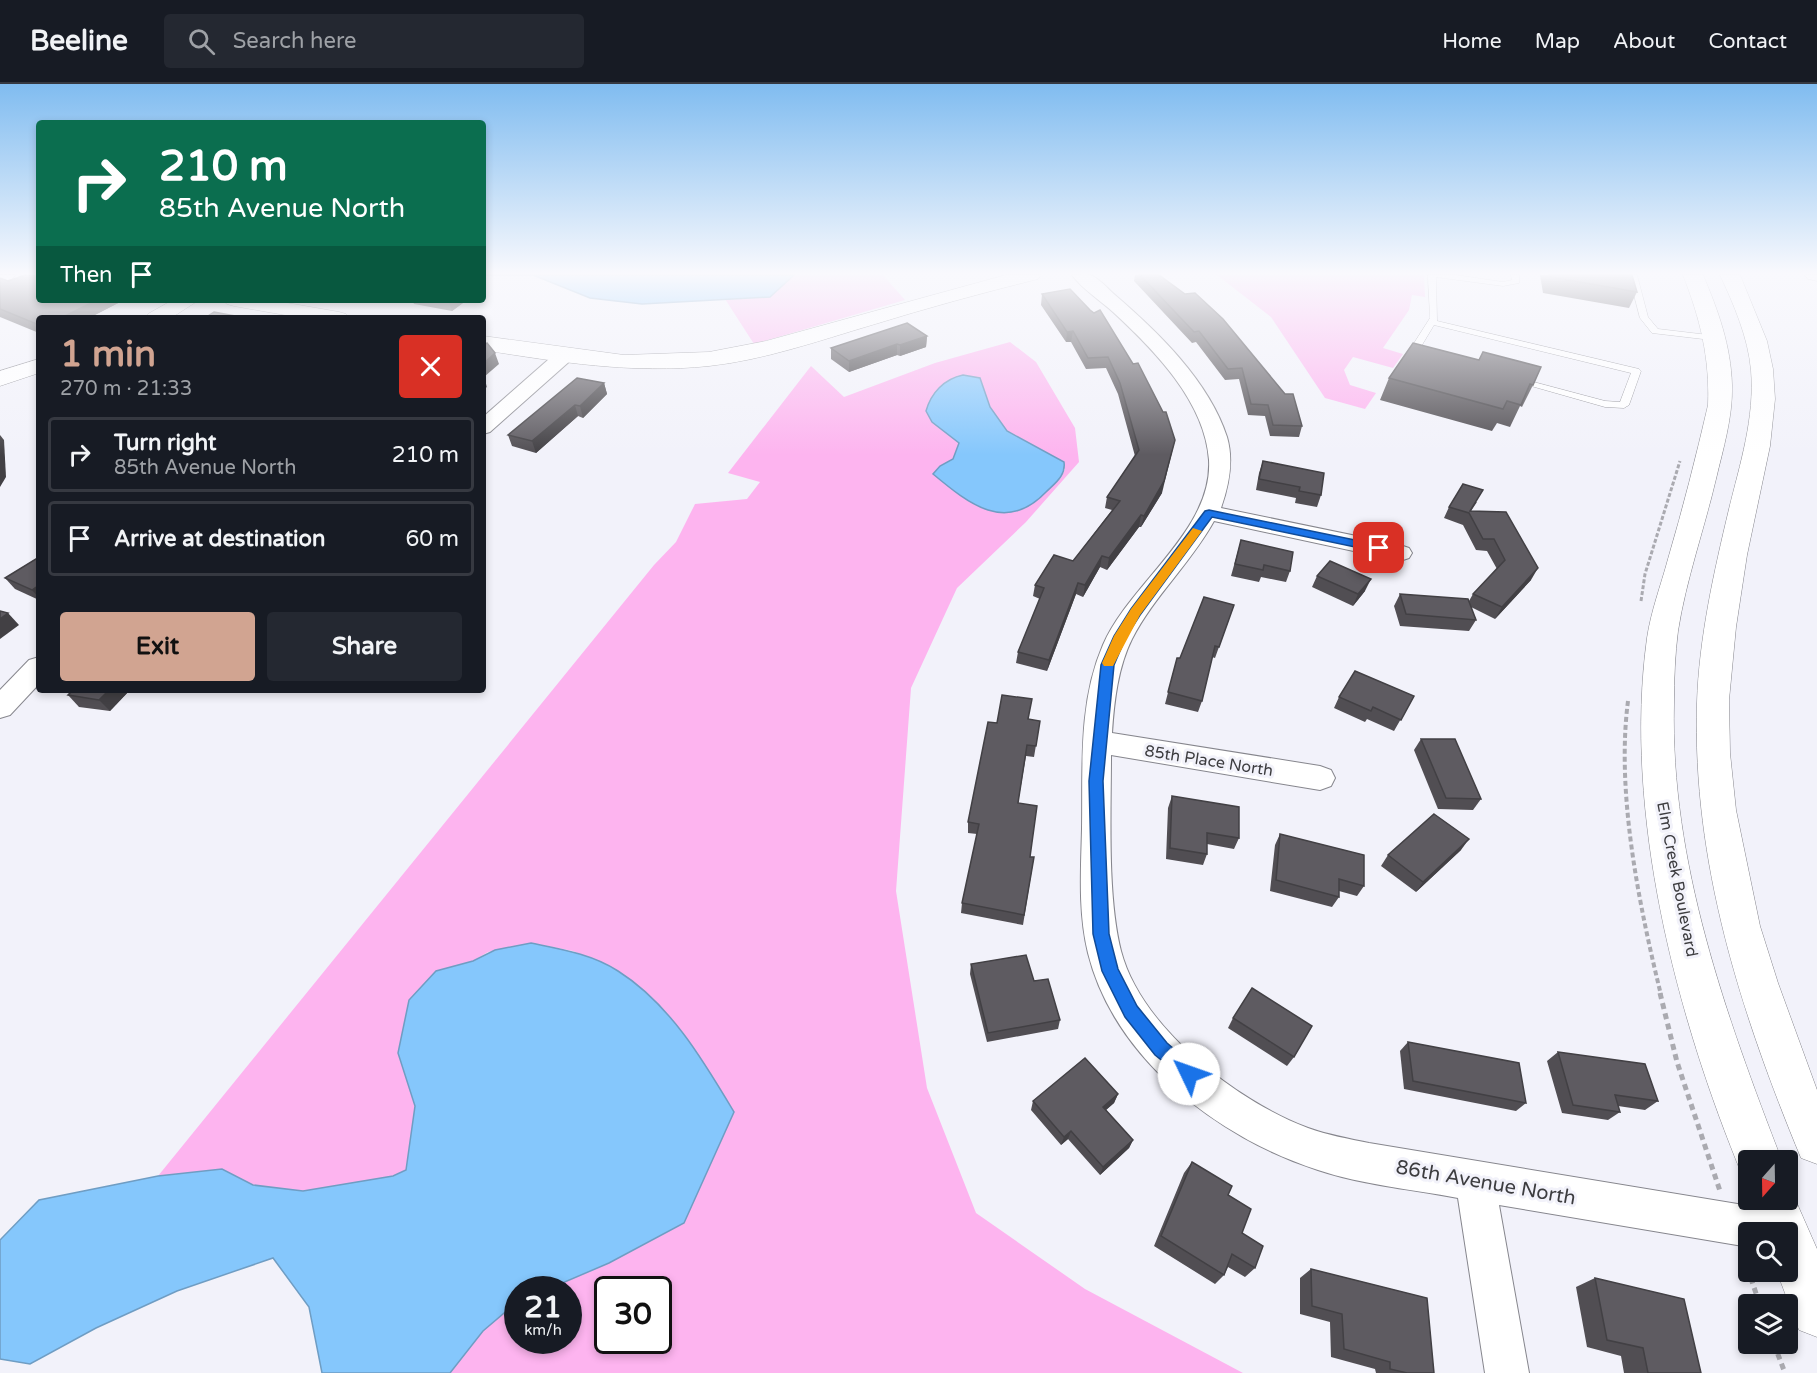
<!DOCTYPE html>
<html lang="en">
<head>
<meta charset="utf-8">
<style>
  :root { --surface:#171b24; --page:#242831; --text:#f1f3f6; --muted:#9ea1a6; --line:#363941; --accent:#d1a491 }
  body { margin:0; font-family:"Varela Round",sans-serif; background:var(--page); color:var(--text); height:100vh; display:flex; flex-direction:column; font-size:22px; white-space:nowrap }
  * { box-sizing:border-box; margin:0 }
  p { font-size:20px; color:var(--muted) }
  .icon { flex:none; width:33px; height:33px; fill:none; stroke:currentColor; stroke-width:2; stroke-linecap:round; stroke-linejoin:round }
  .map { position:relative; flex:1; overflow:hidden }
  .sheet { position:absolute; left:36px; top:231px; width:450px; height:378px; display:flex; flex-direction:column; background:var(--surface); border-radius:6px; box-shadow:0 3px 9px #0003 }
  .sheet>* { flex:none }
  .hud { position:absolute; left:36px; top:36px; width:450px; height:183px; border-radius:6px; box-shadow:0 3px 9px #0003; background:#0b6e4f; color:#fff; overflow:hidden }
  .needle { width:39px; rotate:200deg }
  .tools { position:absolute; left:1738px; top:1066px; display:grid; gap:12px }
  .tools a { display:grid; place-items:center; width:60px; height:60px; border-radius:6px; background:var(--surface); box-shadow:0 3px 9px #0003; font-size:30px }
  .speed { position:absolute; left:504px; top:1192px; display:flex; gap:12px; font-size:30px; font-weight:700; text-align:center }
  .speed>* { display:grid; place-content:center; width:78px; height:78px; border-radius:50%; background:var(--surface); box-shadow:0 3px 9px #0003; line-height:1 }
  .speed small { font-size:15px; font-weight:400 }
  .speed .limit { border:3px solid #111; border-radius:9px; background:#fff; color:#111 }
  .pin { position:absolute; display:grid; place-items:center; width:51px; height:51px; color:#fff; margin:-26px; border-radius:12px; box-shadow:0 3px 9px #0006 }
  .me { position:absolute; width:66px; margin:-33px; rotate:312deg; stroke-linejoin:round; filter:drop-shadow(0 0 4px #0008) }
  .turn { display:flex; align-items:center; gap:21px; height:126px; padding:0 24px; font-size:27px }
  .turn .icon { width:78px; height:78px; stroke-width:2.5 }
  .turn b { display:block; font-size:42px; line-height:51px }
  .then { display:flex; align-items:center; height:57px; padding:0 24px; background:#0003; gap:12px; font-size:22px }
  .round { display:grid; place-items:center; flex:none; width:63px; height:63px; border-radius:6px; background:var(--page) }
  .overview { display:flex; align-items:center; justify-content:space-between; height:102px; padding:0 24px }
  h1 { font-size:36px; font-weight:700; line-height:45px; color:var(--accent) }
  .button { display:flex; gap:12px; margin-top:auto; padding:12px 24px }
  .button a { flex:1; height:69px; border-radius:6px; background:var(--accent); color:#111; font-size:24px; font-weight:700; line-height:69px; text-align:center }
  .button a+a { background:var(--page); color:var(--text) }
  ul { padding:0; list-style:none }
  li { display:flex; align-items:center; gap:18px; height:75px; margin:0 12px 9px; padding:0 12px; border:3px solid var(--line); border-radius:6px }
  li div { flex:1 }
  li b { display:block; font-size:22px }
  li em { font-style:normal }
  header { display:flex; align-items:center; gap:36px; box-sizing:border-box; height:84px; padding:0 30px; background:var(--surface); border-bottom:2px solid var(--line) }
  header strong { font-size:28px }
  nav { display:flex; gap:33px; margin-inline-start:auto; font-size:21px }
  .search { width:420px; height:54px; background:var(--page); display:flex; align-items:center; gap:15px; box-sizing:border-box; padding:0 21px; border-radius:6px; color:var(--muted); font-size:22px }
  .map>svg:first-child { display:block }
</style>
</head>
<body>
<header>
<strong>Beeline</strong>
<div class="search"><svg class="icon" aria-label="search" viewBox="0 0 24 24"><circle cx="10" cy="10" r="6"/><path d="M15 15l6 6"/></svg>Search here</div>
<nav><a>Home</a><a>Map</a><a>About</a><a>Contact</a></nav>
</header>
<div class="map">
<svg width="1817" height="1289" viewBox="0 0 1817 1289">
  <rect width="100%" height="100%" fill="#f2f2fa"/>
  <g fill="#fdb4ef" fill-rule="evenodd">
    <path d="M794,191h89l22,25 -151,44 -29,-45c29,1 49,-2 69,-24z"/>
    <polygon points="1217,191 1424,191 1425,213 1412,211 1409,226 1383,264 1403,270 1393,284 1353,273 1344,286 1350,301 1376,309 1365,325 1325,314 1271,233"/>
    <path d="M1010,258l26,20 39,66 4,34 -53,60 -69,66 -46,100 -15,203 31,197 49,125 109,76 158,84h-793l33,-42 34,-29 1,39h50v-51h-22l63,-27 75,-40 50,-111 -51,-80 -66,-62 -44,-19 -42,-8 -43,9 -15,9 -37,10 -38,82 17,53 -9,64 -13,6 -90,15 -50,-6 -31,-16 -64,7 496,-611 22,-23 19,-38 52,-5 13,-17 -32,-9 83,-107 33,31 91,-34zM963,291l17,3 10,29 17,24 58,38 -4,9 -7,6 -74,23 -47,-33 7,-8 13,-7 6,-16 -27,-21c5,-28 2,-37 31,-47zM608,1206h50v51h-50z"/>
  </g>
  <g fill="#85c7fc" stroke="#6f9dc3" stroke-width="1.5">
    <polygon points="483,191 794,191 770,213 642,220 590,214 533,191"/>
    <path d="M963,291l17,3 10,29 17,24 57,31c2,14 -9,21 -18,30 -40,42 -77,12 -113,-18l7,-8 13,-7 6,-16 -27,-21 -6,-11c5,-18 18,-32 37,-36z"/>
    <path d="M531,859c29,6 61,11 87,28 52,33 85,89 116,141l-50,111 -75,40 -63,27h-28l-1,12 -34,29 -33,42h-128l-13,-66 -36,-49 -96,33 -81,37 -66,36 -30,-5v-119l39,-40 119,-24 64,-7 31,16 50,6 90,-15 13,-6 9,-64 -17,-53 11,-53 27,-29 37,-10 22,-11z"/>
  </g>
  <g fill="none" stroke-linecap="round" stroke-linejoin="round">
    <g stroke="#86868d" stroke-width="1">
      <g id="lane">
        <polygon points="1428,191 1455,191 1503,198 1512,196 1511,191 1519,191 1519,199 1503,202 1436,193 1437,237 1639,285 1641,287 1629,321 1624,324 1605,323 1510,296 1515,293 1605,317 1620,318 1631,289 1434,241 1419,266 1425,268 1425,272 1411,269 1409,267 1430,234"/>
        <polygon points="1629,191 1637,191 1648,233 1658,245 1717,252 1721,255 1720,257 1652,249 1640,234"/>
      </g>
    </g>
    <g stroke="#86868d" stroke-width="2">
      <g id="street">
        <polygon points="0,191 15,191 12,195 0,198"/>
        <path d="M1072,191c5,0 13,-2 18,0 8,2 18,14 25,20 43,37 94,86 112,142 7,24 2,48 -6,71l179,37 9,3 3,5 -3,5 -9,3 -186,-40c-23,42 -60,75 -82,118 -14,28 -18,63 -20,94l208,33 11,4 4,8 -4,8 -11,4 -209,-35c0,58 -4,140 10,196 20,76 115,150 187,177 19,7 41,11 61,15l417,69 15,6 6,15 -6,15 -13,5v-20h-39v14l-250,-42 30,168h-44l-27,-175c-47,-9 -95,-13 -140,-28 -100,-32 -204,-112 -230,-217 -10,-41 -7,-83 -6,-124 1,-62 -4,-126 21,-184 26,-61 110,-114 106,-185 -4,-59 -56,-111 -96,-148 -13,-12 -31,-23 -41,-37z"/>
        <polygon points="564,266 571,268 574,272 571,276 490,348 483,350 483,333 557,268"/>
        <polygon points="39,573 39,600 10,631 0,634 0,606 29,576"/>
      </g>
    </g>
    <g stroke="#86868d" stroke-width="1">
      <g id="secondary">
        <path d="M1006,191h35l-3,4c-56,14 -111,29 -166,46 -54,16 -108,35 -163,41 -76,8 -151,-4 -226,-16v-14l141,19 85,-3 57,-11z"/>
        <path d="M1683,191h20c15,35 28,71 29,110 1,32 -9,64 -16,94 -12,51 -30,101 -38,152 -3,23 -4,49 -4,73 -4,157 52,312 108,457h-33v19l-6,-3c-67,-161 -120,-365 -96,-539 4,-27 14,-53 21,-79 15,-51 28,-102 40,-154 2,-47 -8,-87 -25,-130z"/>
        <path d="M1720,191h20l27,66 6,28 2,30 -5,47 -23,109 -11,72 -7,73 1,53 6,57 24,116 18,57 39,107v74l-16,-6c-60,-145 -109,-296 -104,-455 2,-65 17,-131 32,-194 11,-45 26,-91 22,-139 -3,-33 -17,-65 -31,-95z"/>
        <polygon points="1805,191 1817,191 1817,197 1808,195"/>
        <polygon points="173,216 199,216 171,234 144,234 148,230"/>
        <polygon points="224,216 270,216 339,228 346,230 350,234 302,234 234,222 227,220"/>
        <polygon points="39,275 39,289 0,302 0,287"/>
        <polygon points="1788,1099 1817,1165 1817,1253 1799,1246 1777,1188 1788,1188 1788,1149 1763,1149 1751,1116 1788,1116"/>
      </g>
    </g>
    <polyline stroke="#aaaab0" stroke-width="3" stroke-dasharray="4 2" stroke-linecap="butt" points="1641,517 1645,490 1680,377"/>
    <path stroke="#aaaab0" stroke-width="4" stroke-dasharray="5 3" stroke-linecap="butt" d="M1628,617c-12,92 11,204 33,294"/>
    <g stroke="#aaaab0" stroke-width="5" stroke-dasharray="6 4.5" stroke-linecap="butt">
      <polyline points="1660,909 1677,978 1720,1107"/>
      <polyline points="1744,1174 1760,1221"/>
      <polyline points="1774,1260 1785,1289"/>
    </g>
    <use href="#lane" fill="#fff" fill-rule="evenodd"/>
    <use href="#street" fill="#fff" fill-rule="evenodd"/>
    <use href="#secondary" fill="#fff" fill-rule="evenodd"/>
  </g>
  <g fill="#514e53">
    <polygon points="1135,191 1159,191 1302,342 1299,353 1270,352 1265,332 1248,331 1239,295 1225,296 1196,258 1192,259 1134,197"/>
    <polygon points="1540,191 1632,191 1637,208 1629,224 1543,209"/>
    <polygon points="38,192 39,216 124,216 89,234 39,234 39,249 0,233 0,194 8,197"/>
    <polygon points="1042,210 1090,226 1094,229 1162,409 1141,443 1139,443 1107,486 1100,483 1083,513 1076,510 1047,587 1016,579 1018,568 1040,515 1033,512 1035,501 1073,477 1112,426 1105,424 1107,413 1135,372 1118,310 1106,284 1086,285 1071,258 1066,258 1041,221"/>
    <polygon points="412,216 467,216 452,227 414,220"/>
    <polygon points="927,252 926,263 900,272 897,271 849,288 831,275 831,264"/>
    <polygon points="1413,259 1533,301 1522,323 1520,322 1510,343 1497,339 1492,347 1380,316 1389,294"/>
    <polygon points="604,299 607,310 583,334 578,332 536,369 512,362 508,351"/>
    <polygon points="1263,377 1321,411 1317,423 1295,419 1296,414 1256,406 1259,389"/>
    <polygon points="1477,418 1471,427 1531,496 1495,535 1471,523 1476,536 1469,547 1400,542 1394,522 1400,510 1469,517 1473,510 1497,485 1487,467 1476,466 1463,441 1444,434 1449,423"/>
    <polygon points="1241,456 1290,487 1286,498 1261,493 1259,498 1231,492"/>
    <polygon points="39,473 39,516 15,505 5,494"/>
    <polygon points="1317,492 1365,507 1353,522 1312,503"/>
    <polygon points="1234,521 1215,574 1212,573 1202,617 1198,628 1165,620 1177,574 1180,574"/>
    <polygon points="73,606 130,606 110,627 79,623 68,611"/>
    <polygon points="1414,612 1394,647 1367,635 1365,638 1334,624 1339,613"/>
    <polygon points="1029,636 1040,637 1034,673 1026,672 1018,719 1030,773 1034,773 1023,841 961,829 962,819 977,750 968,749 968,738"/>
    <polygon points="1421,655 1481,715 1473,726 1438,725 1414,666"/>
    <polygon points="1172,712 1239,754 1234,765 1207,760 1207,770 1203,781 1166,775 1168,724"/>
    <polygon points="1280,750 1364,802 1357,812 1339,807 1339,813 1332,823 1270,807 1275,761"/>
    <polygon points="1461,766 1416,808 1381,782 1388,771"/>
    <polygon points="971,880 1034,897 1060,936 1058,945 987,958 970,890"/>
    <polygon points="1233,934 1294,973 1287,982 1228,944"/>
    <polygon points="1408,958 1526,1019 1516,1027 1404,1005 1400,967"/>
    <polygon points="1558,968 1658,1017 1645,1026 1618,1022 1620,1028 1608,1036 1562,1029 1547,977"/>
    <polygon points="1118,1010 1114,1019 1106,1026 1133,1056 1129,1064 1100,1091 1068,1055 1061,1061 1031,1026 1033,1017"/>
    <polygon points="1192,1078 1228,1111 1255,1184 1245,1193 1228,1183 1224,1191 1215,1200 1154,1162 1184,1089"/>
    <polygon points="1311,1185 1434,1289 1376,1289 1375,1285 1331,1273 1330,1238 1300,1230 1300,1194"/>
    <polygon points="1595,1194 1701,1289 1624,1289 1621,1272 1587,1263 1576,1203"/>
  </g>
  <g fill="#424044">
    <polygon points="97,216 124,216 89,234 61,234"/>
    <polygon points="448,216 467,216 452,227"/>
    <polygon points="1073,247 1071,258 1066,258 1067,248"/>
    <polygon points="927,252 926,263 900,272 900,261"/>
    <polygon points="897,260 897,271 849,288 849,277"/>
    <polygon points="495,269 499,280 484,293 487,303 483,306 483,280"/>
    <polygon points="604,299 607,310 583,334 580,322"/>
    <polygon points="575,321 578,332 536,369 532,357"/>
    <polygon points="0,351 4,356 6,393 0,403"/>
    <polygon points="1175,356 1162,409 1141,443 1144,432"/>
    <polygon points="1141,431 1139,443 1107,486 1109,474"/>
    <polygon points="1102,472 1100,483 1083,513 1085,501"/>
    <polygon points="1538,484 1531,496 1495,535 1502,523"/>
    <polygon points="1371,495 1365,507 1353,522 1358,510"/>
    <polygon points="1078,499 1076,510 1047,587 1049,576"/>
    <polygon points="39,501 39,514 32,506"/>
    <polygon points="8,529 19,541 0,555 0,535"/>
    <polygon points="109,606 130,606 110,627 99,616"/>
    <polygon points="1469,755 1461,766 1416,808 1423,798"/>
    <polygon points="1118,1010 1114,1019 1100,1031 1103,1023"/>
    <polygon points="1071,1047 1068,1055 1061,1061 1064,1053"/>
    <polygon points="1133,1056 1129,1064 1100,1091 1103,1083"/>
  </g>
  <g fill="#5e5b61" stroke="#424044" stroke-width="1.5">
    <polygon points="25,191 39,192 39,216 97,216 61,234 39,234 39,241 0,225 0,194 8,197"/>
    <polygon points="1140,191 1159,191 1185,210 1195,209 1223,235 1285,310 1293,310 1302,342 1273,341 1268,321 1251,320 1242,284 1228,285 1199,247 1194,248"/>
    <polygon points="1550,191 1632,191 1637,208 1551,193"/>
    <polygon points="1070,205 1090,226 1094,229 1100,226 1133,280 1138,279 1163,328 1166,328 1175,356 1164,397 1144,432 1141,431 1109,474 1102,472 1085,501 1078,499 1049,576 1018,568 1044,504 1035,501 1054,471 1073,477 1120,417 1107,413 1139,366 1120,299 1108,273 1088,274 1073,247 1067,248 1042,210"/>
    <polygon points="214,228 246,234 205,234"/>
    <polygon points="907,239 927,252 900,261 897,260 849,277 831,264"/>
    <polygon points="487,259 495,269 483,280 483,262"/>
    <polygon points="1413,259 1479,276 1483,268 1541,283 1533,301 1530,300 1521,321 1507,317 1503,325 1389,294"/>
    <polygon points="577,294 604,299 580,322 575,321 532,357 508,351"/>
    <polygon points="1263,377 1324,389 1321,411 1299,407 1300,403 1259,395"/>
    <polygon points="1463,400 1483,406 1470,427 1506,428 1538,484 1502,523 1473,510 1505,476 1494,455 1483,455 1469,429 1449,423"/>
    <polygon points="1241,456 1293,468 1290,487 1264,481 1263,486 1235,480"/>
    <polygon points="39,473 39,501 32,506 5,494"/>
    <polygon points="1330,477 1371,495 1358,510 1317,492"/>
    <polygon points="1400,510 1468,515 1476,536 1406,530"/>
    <polygon points="1204,513 1234,521 1219,563 1215,562 1202,617 1168,608 1177,574 1180,574"/>
    <polygon points="0,527 8,529 0,535"/>
    <polygon points="1355,587 1414,612 1401,636 1373,623 1371,627 1339,613"/>
    <polygon points="73,606 109,606 99,616 68,611"/>
    <polygon points="1002,611 1032,615 1028,635 1040,637 1036,662 1027,661 1018,719 1037,722 1030,773 1034,773 1024,831 962,819 979,740 968,738 988,638 997,639"/>
    <polygon points="1421,655 1455,655 1481,715 1446,714"/>
    <polygon points="1172,712 1239,723 1239,754 1207,749 1207,770 1170,764"/>
    <polygon points="1434,730 1469,755 1423,798 1388,771"/>
    <polygon points="1280,750 1364,771 1364,802 1339,795 1339,813 1276,796"/>
    <polygon points="1026,871 1034,897 1048,895 1060,936 988,949 971,880"/>
    <polygon points="1252,904 1312,942 1294,973 1233,934"/>
    <polygon points="1408,958 1519,979 1526,1019 1413,997"/>
    <polygon points="1558,968 1645,980 1658,1017 1615,1011 1620,1028 1573,1021"/>
    <polygon points="1085,974 1118,1010 1103,1023 1133,1056 1103,1083 1071,1047 1064,1053 1033,1017"/>
    <polygon points="1192,1078 1232,1102 1228,1111 1251,1125 1242,1149 1263,1162 1255,1184 1232,1170 1224,1191 1161,1152"/>
    <polygon points="1311,1185 1427,1214 1434,1289 1407,1289 1390,1285 1390,1278 1344,1265 1342,1230 1312,1222"/>
    <polygon points="1595,1194 1684,1215 1701,1289 1648,1289 1643,1264 1607,1256"/>
  </g>
  <linearGradient id="sky" x2="0" y2="1"><stop stop-color="#80bcf0"/><stop offset="0.51" stop-color="#f9f9fd"/><stop offset="1" stop-color="#f9f9fd" stop-opacity="0"/></linearGradient>
  <rect width="1817" height="371" fill="url(#sky)"/>
  <polygon fill="#1a73e8" stroke="#114b97" stroke-width="1.5" points="1209,426 1379,461 1385,464 1379,468 1212,433 1140,531 1126,553 1114,581 1103,697 1109,850 1118,885 1137,922 1167,959 1195,983 1197,990 1195,996 1189,998 1155,971 1125,933 1102,887 1093,850 1089,697 1101,581 1114,552 1131,525 1205,427"/>
  <polygon fill="#f59e0b" points="1193,444 1202,447 1140,531 1113,582 1104,582 1102,579 1114,552 1131,525"/>
  <g text-anchor="middle" stroke-width="6" stroke-linejoin="round" paint-order="stroke">
    <g font-size="16" fill="#3c3c3f" stroke="#f2f2fa">
      <text transform="translate(1209 676) rotate(9)" y="6">85th Place North</text>
      <text transform="translate(1678 795) rotate(79)" y="6">Elm Creek Boulevard</text>
    </g>
    <g font-size="20" fill="#3c3c3f" stroke="#f2f2fa">
      <text transform="translate(1486 1098) rotate(10)" y="7">86th Avenue North</text>
    </g>
  </g>
</svg>
<div class="tools">
<a><svg class="needle" viewBox="-14 -14 28 28"><path d="M0-13l5 13h-10z" fill="#e53935"/><path d="M0 13l5-13h-10z" fill="#9ea1a6"/></svg></a>
<a><svg class="icon" aria-label="search" viewBox="0 0 24 24"><circle cx="10" cy="10" r="6"/><path d="M15 15l6 6"/></svg></a>
<a><svg class="icon" aria-label="layers" viewBox="0 0 24 24"><path d="M12 4l9 5-9 5-9-5zM3 14l9 5 9-5"/></svg></a>
</div>
<div class="speed"><div>21<small>km/h</small></div><div class="limit">30</div></div>
<div class="pin" style="left:1379px;top:464px;background:#d93025"><svg class="icon" aria-label="arrive" viewBox="0 0 24 24"><path d="M6 21V4h12l-3 4 3 4H6"/></svg></div>
<svg class="me" style="left:1189px;top:990px" viewBox="-20 -20 40 40"><circle r="19" fill="#fff"/><path d="M0-13L10 11 0 6-10 11z" fill="#1a73e8"/></svg>
<div class="hud">
<div class="turn"><svg class="icon" aria-label="right" viewBox="0 0 24 24"><path d="M7 20v-9h11M14 6l5 5-5 5"/></svg><div><b>210 m</b>85th Avenue North</div></div>
<div class="then">Then<svg class="icon" aria-label="arrive" viewBox="0 0 24 24"><path d="M6 21V4h12l-3 4 3 4H6"/></svg></div>
</div>
<section class="sheet">
<div class="overview"><div><h1>1 min</h1><p>270 m · 21:33</p></div><a class="round" style="background:#d93025;color:#fff"><svg class="icon" aria-label="close" viewBox="0 0 24 24"><path d="M6 6l12 12M18 6L6 18"/></svg></a></div>
<ul>
<li><svg class="icon" aria-label="right" viewBox="0 0 24 24"><path d="M7 20v-9h11M14 6l5 5-5 5"/></svg><div><b>Turn right</b><p>85th Avenue North</p></div><em>210 m</em></li>
<li><svg class="icon" aria-label="arrive" viewBox="0 0 24 24"><path d="M6 21V4h12l-3 4 3 4H6"/></svg><div><b>Arrive at destination</b></div><em>60 m</em></li>
</ul>
<div class="button"><a>Exit</a><a>Share</a></div>
</section>
</div>
</body>
</html>
